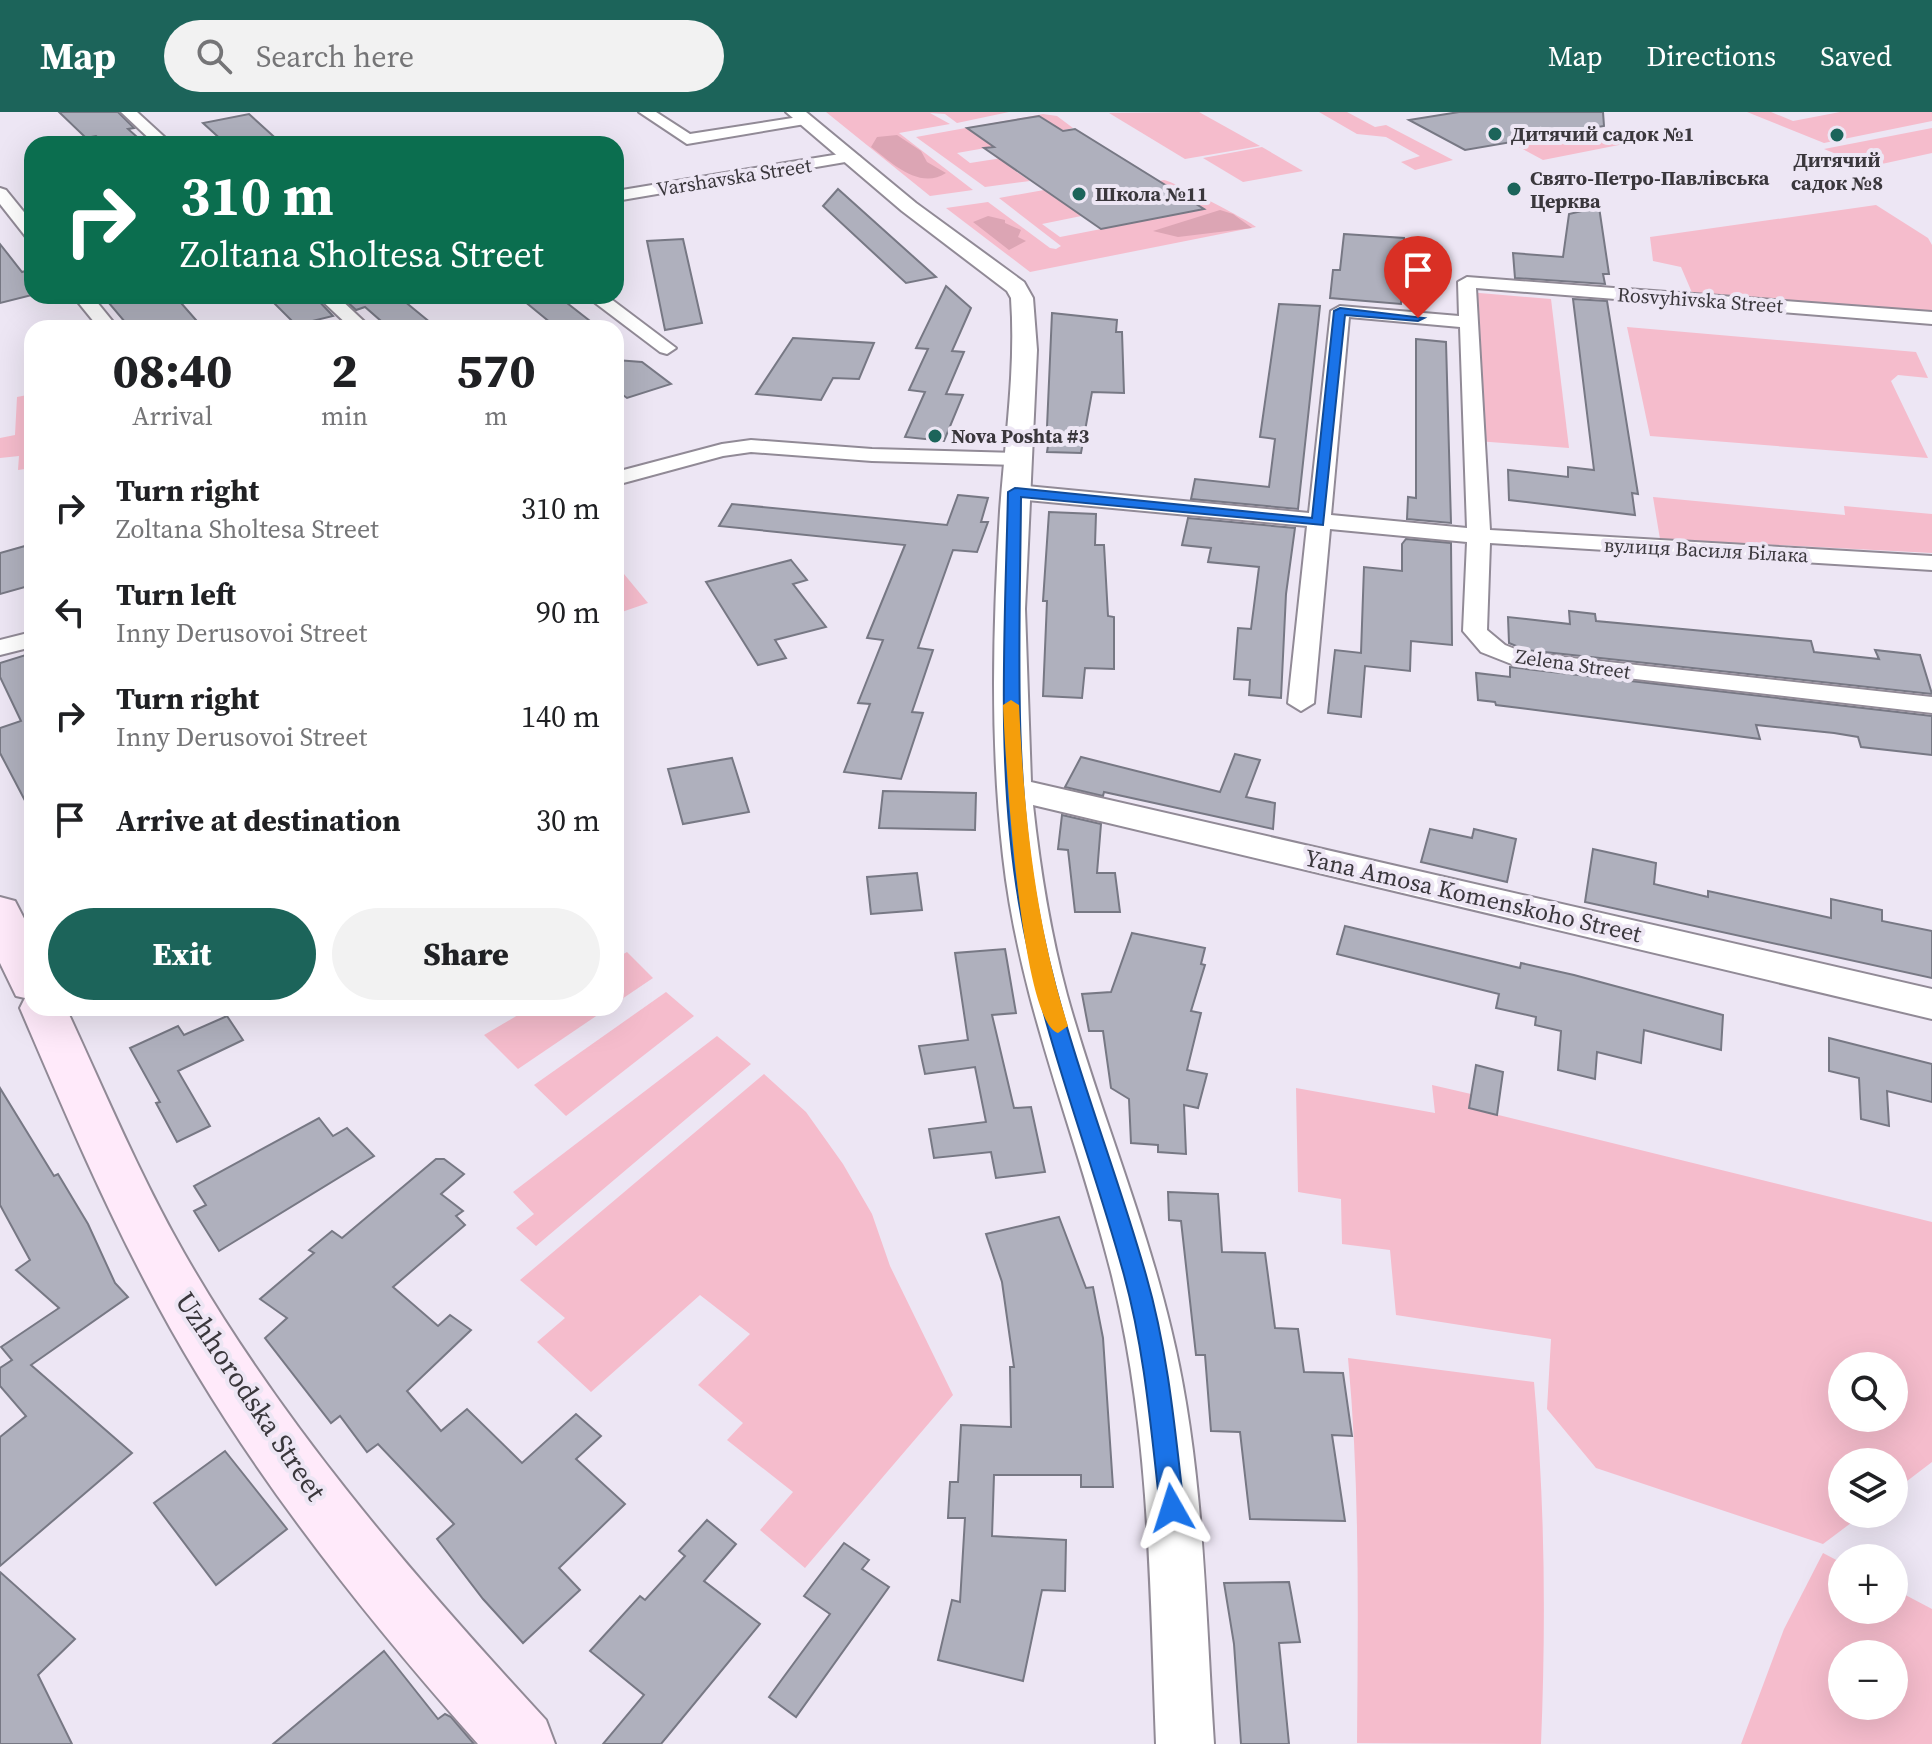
<!DOCTYPE html>
<html lang="en">
<head>
<meta charset="utf-8">
<style>
  :root { --surface:#fff; --page:#f2f2f2; --text:#202124; --muted:#757577; --accent:#1c645a }
  body { margin:0; font-family:"Source Serif 4",serif; background:var(--page); color:var(--text); height:100vh; display:flex; flex-direction:column; font-size:30px; white-space:nowrap }
  * { box-sizing:border-box; margin:0 }
  p { font-size:26px; color:var(--muted) }
  .icon { flex:none; width:44px; height:44px; fill:none; stroke:currentColor; stroke-width:2; stroke-linecap:round; stroke-linejoin:round }
  .map { position:relative; flex:1; overflow:hidden }
  .panel { position:absolute; left:24px; top:208px; width:600px; height:696px; display:flex; flex-direction:column; background:var(--surface); border-radius:24px; box-shadow:0 8px 32px #0002 }
  .panel>* { flex:none }
  .banner { position:absolute; left:24px; top:24px; width:600px; height:168px; border-radius:24px; box-shadow:0 8px 32px #0002; background:#0b6e4f; color:#fff; overflow:hidden }
  .fabs { position:absolute; left:1828px; top:1240px; display:grid; gap:16px }
  .fabs a { display:grid; place-items:center; width:80px; height:80px; border-radius:50%; background:var(--surface); box-shadow:0 8px 32px #0002; font-size:40px }
  .pin { position:absolute; display:grid; place-items:center; width:68px; height:68px; color:#fff; margin:-82px -34px; border-radius:50% 50% 50% 0; rotate:-45deg; box-shadow:0 0 8px #0007 }
  .pin .icon { rotate:45deg }
  .me { position:absolute; width:88px; margin:-44px; rotate:354deg; stroke-linejoin:round; filter:drop-shadow(0 0 6px #0008) }
  .turn { display:flex; align-items:center; gap:28px; height:168px; padding:0 24px; font-size:36px }
  .turn .icon { width:104px; height:104px; stroke-width:2.5 }
  .turn b { display:block; font-size:56px; line-height:68px }
  .eta { display:flex; justify-content:space-evenly; align-items:center; height:136px; text-align:center }
  .eta b { font-size:48px; font-weight:800; line-height:56px }
  .button { display:flex; gap:16px; margin-top:auto; padding:16px 24px }
  .button a { flex:1; height:92px; border-radius:48px; background:var(--accent); color:#fff; font-size:32px; font-weight:800; line-height:92px; text-align:center }
  .button a+a { background:var(--page); color:var(--text) }
  ul { padding:0; list-style:none }
  li { display:flex; align-items:center; gap:24px; height:104px; padding:0 24px }
  li div { flex:1 }
  li b { display:block; font-size:30px }
  li em { font-style:normal }
  header { display:flex; align-items:center; gap:48px; box-sizing:border-box; height:112px; padding:0 40px; background:var(--accent); color:#fff }
  header strong { font-size:38px }
  nav { display:flex; gap:44px; margin-inline-start:auto; font-size:28px }
  .search { width:560px; height:72px; background:var(--page); display:flex; align-items:center; gap:20px; box-sizing:border-box; padding:0 28px; border-radius:44px; color:var(--muted); font-size:30px }
  .map>svg:first-child { display:block }
</style>
</head>
<body>
<header>
<strong>Map</strong>
<div class="search"><svg class="icon" aria-label="search" viewBox="0 0 24 24"><circle cx="10" cy="10" r="6"/><path d="M15 15l6 6"/></svg>Search here</div>
<nav><a>Map</a><a>Directions</a><a>Saved</a></nav>
</header>
<div class="map">
<svg width="1932" height="1632" viewBox="0 0 1932 1632">
  <rect width="100%" height="100%" fill="#ede6f4"/>
  <g fill="#f5bccc" fill-rule="evenodd">
    <polygon points="826,0 1009,0 957,11 945,2 930,1 950,12 899,21 973,78 930,84"/>
    <polygon points="1199,0 1260,34 1185,47 1109,1"/>
    <polygon points="1319,0 1347,0 1375,15 1386,13 1453,48 1415,58 1401,50 1420,44 1386,25 1357,22"/>
    <polygon points="1747,0 1771,0 1793,9 1840,0 1932,0 1932,9 1824,31"/>
    <polygon points="1043,2 1057,4 1073,16 1039,23 1052,13 1039,4 968,16 1008,32 957,41 970,51 1021,43 1035,53 1014,58 1030,69 985,75 916,25"/>
    <polygon points="1932,16 1932,41 1868,55 1824,37"/>
    <polygon points="1597,20 1624,32 1543,48 1519,35"/>
    <polygon points="1262,35 1303,59 1243,70 1203,46"/>
    <path d="M1164,68c11,2 86,41 92,47l-226,45 -84,-64 42,-6 62,46 6,1 5,-3 -62,-48 45,-8 14,10 20,-4 23,16 -59,12 18,13 134,-26 -104,-17z"/>
    <polygon points="1876,93 1928,126 1932,133 1932,203 1693,183 1681,155 1653,149 1650,125"/>
    <polygon points="1468,180 1551,187 1569,336 1477,329"/>
    <polygon points="1627,215 1916,240 1928,266 1898,263 1891,269 1928,346 1650,324"/>
    <polygon points="32,282 32,356 18,358 19,344 0,346 0,326 15,323 17,285"/>
    <polygon points="1653,385 1845,403 1844,394 1932,402 1932,441 1660,427"/>
    <polygon points="619,456 648,491 616,502 616,457"/>
    <polygon points="627,840 653,866 616,891 616,846"/>
    <polygon points="666,880 694,904 566,1004 534,973"/>
    <polygon points="530,896 608,896 518,957 484,923"/>
    <polygon points="717,924 751,952 536,1134 516,1116 534,1102 513,1080"/>
    <polygon points="764,962 806,1000 843,1052 872,1102 890,1154 953,1283 805,1456 760,1418 793,1380 727,1328 743,1311 698,1273 750,1222 700,1183 591,1280 537,1230 565,1206 520,1168"/>
    <path d="M1432,973l39,9 -1,14 462,114v240l-38,29v-29h-52v52h21l-40,30 -227,-76 -49,-59 4,-70 -155,-24 -6,-65 -48,-6 -1,-45 -43,-7 -2,-104 139,25zM1842,1254h52v52h-52z"/>
    <path d="M1348,1246l186,24c11,121 12,240 7,362l-184,-1c1,-129 3,-257 -9,-385z"/>
    <path d="M1823,1441l19,10v47h52v-21l38,20v135h-191l43,-115zM1842,1542h52v52h-52z"/>
  </g>
  <g fill="#dca5b4">
    <path d="M897,23l24,16 6,11 19,11c-27,18 -56,-12 -75,-26l6,-10z"/>
    <polygon points="1220,98 1233,102 1252,116 1178,125 1153,119"/>
    <polygon points="988,104 1005,108 1005,111 1021,118 1018,125 1026,129 1009,138 973,110"/>
  </g>
  <g fill="#afb0bd" stroke="#777884" stroke-width="2">
    <polygon points="59,0 118,0 134,16 128,17 145,32 105,32 96,24 86,26"/>
    <polygon points="1459,0 1603,0 1604,14 1465,38 1409,8"/>
    <polygon points="249,2 282,32 226,32 203,11"/>
    <polygon points="1039,4 1063,19 1075,17 1204,97 1101,117 984,36 994,35 967,16"/>
    <polygon points="838,77 936,165 906,171 823,94"/>
    <polygon points="1599,95 1609,162 1603,162 1605,172 1515,166 1513,141 1563,145 1569,102"/>
    <polygon points="1344,122 1404,126 1401,192 1330,186 1333,158 1340,158"/>
    <polygon points="683,127 702,211 665,218 647,129"/>
    <polygon points="0,132 22,160 32,157 32,183 0,191"/>
    <polygon points="946,174 971,196 952,239 964,240 946,282 963,283 944,329 905,325 925,280 909,278 928,237 916,236"/>
    <polygon points="103,184 175,184 203,216 130,216"/>
    <polygon points="267,184 314,184 333,204 296,213"/>
    <polygon points="341,184 398,184 437,216 389,216 365,195 356,198"/>
    <polygon points="518,184 558,184 599,216 557,216"/>
    <polygon points="1573,187 1607,189 1638,382 1632,381 1635,403 1509,388 1508,358 1568,365 1568,355 1594,358"/>
    <polygon points="1279,192 1320,194 1298,397 1191,387 1195,367 1269,375 1275,327 1260,325"/>
    <polygon points="1052,201 1117,208 1116,220 1122,220 1124,281 1092,280 1081,341 1047,340 1051,315 1047,315"/>
    <polygon points="793,226 874,231 859,267 833,266 821,288 756,282"/>
    <polygon points="1416,227 1446,230 1451,411 1407,407 1408,385 1416,386"/>
    <polygon points="616,248 642,250 671,272 627,286 616,278"/>
    <polygon points="958,383 988,386 981,410 988,410 977,440 953,438 918,536 933,538 912,600 923,601 901,667 844,660 870,592 858,591 883,528 867,526 905,433 719,414 732,392 947,413"/>
    <polygon points="1049,400 1096,402 1095,433 1104,433 1108,504 1114,505 1114,557 1085,556 1082,586 1043,584 1047,489 1043,489"/>
    <polygon points="1188,406 1295,416 1286,482 1281,586 1249,583 1250,568 1234,567 1238,516 1251,517 1259,455 1208,450 1211,436 1182,433"/>
    <polygon points="1406,427 1451,431 1452,533 1411,529 1410,559 1365,554 1361,605 1328,601 1335,538 1361,541 1364,455 1402,459 1402,432"/>
    <polygon points="25,434 32,446 32,473 0,482 0,441"/>
    <polygon points="791,448 807,468 793,472 826,515 775,528 786,546 758,553 706,470"/>
    <polygon points="1569,499 1595,502 1596,509 1811,529 1814,540 1879,547 1875,538 1920,543 1932,582 1526,538 1509,531 1508,505 1570,512"/>
    <polygon points="32,541 32,702 0,641 0,616 21,609 0,565 0,551"/>
    <polygon points="1510,555 1932,604 1932,643 1861,635 1858,625 1834,621 1756,613 1760,627 1496,593 1495,590 1478,588 1476,561 1510,565"/>
    <polygon points="1235,642 1260,648 1246,685 1275,691 1273,717 1104,680 1103,684 1065,675 1081,645 1220,680"/>
    <polygon points="732,646 749,700 683,712 668,657"/>
    <polygon points="883,679 976,681 975,718 879,716"/>
    <polygon points="1062,703 1101,712 1097,761 1115,761 1120,800 1075,800 1068,738 1058,737"/>
    <polygon points="1430,717 1472,726 1474,717 1516,727 1507,770 1421,750"/>
    <polygon points="1593,737 1656,751 1654,772 1708,785 1708,779 1831,806 1831,787 1882,798 1882,809 1932,819 1932,866 1585,790"/>
    <polygon points="917,761 922,798 871,802 867,765"/>
    <polygon points="1345,814 1520,856 1521,851 1574,863 1723,903 1721,938 1644,918 1641,951 1597,940 1595,967 1558,958 1561,919 1535,913 1536,905 1496,896 1499,882 1337,842"/>
    <polygon points="1132,821 1205,836 1201,852 1205,853 1191,899 1201,901 1187,958 1207,962 1198,996 1184,993 1186,1042 1158,1040 1158,1033 1131,1031 1129,987 1111,976 1103,919 1089,919 1082,882 1111,880"/>
    <polygon points="1005,837 1016,901 992,903 1014,996 1031,995 1045,1060 996,1066 991,1040 934,1046 929,1017 986,1010 975,955 925,962 919,934 968,928 955,841"/>
    <polygon points="227,904 243,928 178,959 210,1014 177,1030 156,991 160,990 130,936 178,914 184,923"/>
    <polygon points="1829,926 1932,952 1932,990 1887,979 1889,1014 1861,1007 1859,966 1829,959"/>
    <polygon points="1476,953 1503,960 1497,1003 1469,996"/>
    <polygon points="0,976 54,1064 58,1062 88,1112 115,1171 128,1185 31,1253 132,1341 0,1454 0,1325 26,1304 0,1274 0,1256 12,1248 1,1235 59,1196 16,1158 30,1148 0,1093"/>
    <polygon points="319,1006 333,1024 347,1016 374,1044 219,1139 194,1099 206,1093 194,1074"/>
    <polygon points="436,1047 444,1047 464,1062 441,1082 463,1099 456,1104 465,1113 393,1175 438,1214 450,1203 471,1218 407,1279 441,1319 467,1297 522,1351 576,1302 601,1324 576,1347 625,1392 559,1456 580,1478 523,1531 483,1487 437,1427 454,1412 378,1332 367,1340 340,1304 331,1311 265,1226 287,1206 260,1187 314,1141 309,1138 332,1119 342,1126"/>
    <polygon points="1168,1080 1218,1082 1222,1140 1265,1141 1275,1216 1298,1217 1304,1260 1343,1261 1352,1324 1332,1323 1345,1409 1250,1407 1240,1320 1211,1319 1205,1243 1196,1243 1181,1109 1169,1108"/>
    <polygon points="1059,1105 1086,1176 1093,1175 1103,1226 1113,1375 1081,1375 1081,1363 994,1363 992,1424 1066,1428 1065,1479 1042,1478 1023,1569 938,1548 952,1488 960,1490 965,1406 948,1406 950,1370 958,1370 961,1313 1011,1315 1010,1255 1014,1255 1002,1170 986,1122"/>
    <polygon points="225,1339 287,1417 216,1473 154,1391"/>
    <polygon points="707,1408 736,1432 704,1469 760,1512 661,1632 603,1632 644,1583 590,1539 640,1484 645,1488 685,1444 679,1439"/>
    <polygon points="844,1431 869,1448 862,1457 889,1475 796,1605 769,1585 830,1502 804,1484"/>
    <polygon points="0,1460 75,1527 38,1563 72,1632 0,1632"/>
    <polygon points="1289,1470 1300,1530 1279,1531 1289,1632 1241,1632 1234,1532 1224,1471"/>
    <polygon points="384,1539 438,1607 445,1602 451,1605 474,1632 273,1632"/>
  </g>
  <g fill="none" stroke-linecap="round" stroke-linejoin="round">
    <g stroke="#918a96" stroke-width="4">
      <g id="minor">
        <polygon points="121,0 137,0 172,32 155,32"/>
        <polygon points="639,0 656,0 690,22 805,4 812,8 805,12 687,32"/>
        <polygon points="852,40 860,45 857,48 616,89 616,79"/>
        <polygon points="0,76 6,78 32,110 32,126 26,125 0,92"/>
        <path d="M1467,165l465,35v12l-456,-36 14,242 442,26v14l-442,-27 -3,87 18,15 20,8 407,44v16l-418,-48 -33,-13 -18,-21 4,-89 -137,-13 -16,174 -13,8 -13,-8 19,-177 -292,-27 -11,-7 11,-7 294,28 22,-202 9,-5 119,10 -1,-34zM1349,205l111,10 7,201 -136,-13z"/>
        <polygon points="73,184 92,184 118,216 99,216"/>
        <polygon points="317,184 337,184 371,216 351,216"/>
        <polygon points="586,184 607,184 676,236 667,242 660,240"/>
        <polygon points="751,328 872,337 1017,341 1028,347 1017,353 872,349 751,340 723,344 616,373 616,360 722,332"/>
        <polygon points="32,520 32,535 0,543 0,528"/>
      </g>
    </g>
    <g stroke="#918a96" stroke-width="4">
      <path id="tertiary" d="M786,0h20l110,91 108,79 9,16 4,52 -12,259 6,173 901,207v30l-899,-214c7,64 17,127 34,190 31,112 77,220 104,334 33,135 34,277 43,415h-58c-6,-157 -6,-315 -44,-468 -35,-141 -93,-274 -109,-420 -13,-114 -10,-230 -3,-345 5,-71 16,-142 11,-213l-4,-7 -105,-80z"/>
    </g>
    <g stroke="#918a96" stroke-width="4">
      <path id="secondary" d="M0,785l15,4 17,33v74h34c38,82 73,166 118,245 98,171 228,322 362,467l9,24h-77c-125,-141 -245,-293 -332,-461 -47,-89 -86,-182 -126,-275l5,-10 -9,-2 -16,-33z"/>
    </g>
    <use href="#minor" fill="#fff" fill-rule="evenodd"/>
    <use href="#tertiary" fill="#fff" fill-rule="evenodd"/>
    <use href="#secondary" fill="#ffeafa" fill-rule="evenodd"/>
  </g>
  <path fill="#1a73e8" stroke="#114b97" stroke-width="2" d="M1340,196l84,10 -6,3 -73,-6 -22,210 -302,-28c-1,135 -8,272 16,406 22,127 74,248 109,372 22,76 29,154 38,233l-3,8 -9,4 -9,-4 -3,-8c-9,-78 -15,-156 -36,-233 -34,-124 -84,-245 -105,-372 -23,-136 -14,-274 -11,-411l7,-4 297,30 22,-207z"/>
  <path fill="#f59e0b" d="M1011,588l8,5c5,110 16,216 49,321l-10,7c-38,-11 -53,-283 -55,-328z"/>
  <g fill="#1c645a" stroke="#ede6f4" stroke-width="3">
    <circle cx="1495" cy="22" r="8"/>
    <circle cx="1837" cy="23" r="8"/>
    <circle cx="1514" cy="77" r="8"/>
    <circle cx="1079" cy="82" r="8"/>
    <circle cx="935" cy="324" r="8"/>
  </g>
  <g text-anchor="middle" stroke-width="8" stroke-linejoin="round" paint-order="stroke">
    <g font-size="20" font-weight="bold" fill="#3a373c" stroke="#ede6f4" text-anchor="start">
      <text x="1511" y="29">Дитячий садок №1</text>
      <text x="1837" y="55" text-anchor="middle">Дитячий<tspan x="1837" dy="23">садок №8</tspan></text>
      <text x="1530" y="73">Свято-Петро-Павлівська<tspan x="1530" dy="23">Церква</tspan></text>
      <text x="1095" y="89">Школа №11</text>
      <text x="951" y="331">Nova Poshta #3</text>
    </g>
    <g font-size="20" fill="#3a373c" stroke="#ede6f4">
      <text transform="translate(734 65) rotate(-9)" y="7">Varshavska Street</text>
      <text transform="translate(1700 188) rotate(4)" y="7">Rosvyhivska Street</text>
      <text transform="translate(1706 438) rotate(3)" y="7">вулиця Василя Білака</text>
      <text transform="translate(1573 552) rotate(8)" y="7">Zelena Street</text>
    </g>
    <g font-size="24" fill="#3a373c" stroke="#ede6f4">
      <text transform="translate(1473 784) rotate(13)" y="8">Yana Amosa Komenskoho Street</text>
    </g>
    <g font-size="28" fill="#3a373c" stroke="#ede6f4">
      <text transform="translate(251 1284) rotate(56)" y="10">Uzhhorodska Street</text>
    </g>
  </g>
</svg>
<div class="fabs">
<a><svg class="icon" aria-label="search" viewBox="0 0 24 24"><circle cx="10" cy="10" r="6"/><path d="M15 15l6 6"/></svg></a>
<a><svg class="icon" aria-label="layers" viewBox="0 0 24 24"><path d="M12 4l9 5-9 5-9-5zM3 14l9 5 9-5"/></svg></a>
<a>+</a>
<a>−</a>
</div>
<div class="pin" style="left:1418px;top:206px;background:#d93025"><svg class="icon" aria-label="arrive" viewBox="0 0 24 24"><path d="M6 21V4h12l-3 4 3 4H6"/></svg></div>
<svg class="me" style="left:1172px;top:1396px" viewBox="-20 -20 40 40"><path d="M0-17L14 15 0 8-14 15z" fill="#1a73e8" stroke="#fff" stroke-width="4"/></svg>
<div class="banner">
<div class="turn"><svg class="icon" aria-label="right" viewBox="0 0 24 24"><path d="M7 20v-9h11M14 6l5 5-5 5"/></svg><div><b>310 m</b>Zoltana Sholtesa Street</div></div>
</div>
<section class="panel">
<div class="eta">
<div><b>08:40</b><p>Arrival</p></div>
<div><b>2</b><p>min</p></div>
<div><b>570</b><p>m</p></div>
</div>
<ul>
<li><svg class="icon" aria-label="right" viewBox="0 0 24 24"><path d="M7 20v-9h11M14 6l5 5-5 5"/></svg><div><b>Turn right</b><p>Zoltana Sholtesa Street</p></div><em>310 m</em></li>
<li><svg class="icon" aria-label="left" viewBox="0 0 24 24"><path d="M17 20v-9H6M10 6l-5 5 5 5"/></svg><div><b>Turn left</b><p>Inny Derusovoi Street</p></div><em>90 m</em></li>
<li><svg class="icon" aria-label="right" viewBox="0 0 24 24"><path d="M7 20v-9h11M14 6l5 5-5 5"/></svg><div><b>Turn right</b><p>Inny Derusovoi Street</p></div><em>140 m</em></li>
<li><svg class="icon" aria-label="arrive" viewBox="0 0 24 24"><path d="M6 21V4h12l-3 4 3 4H6"/></svg><div><b>Arrive at destination</b></div><em>30 m</em></li>
</ul>
<div class="button"><a>Exit</a><a>Share</a></div>
</section>
</div>
</body>
</html>
